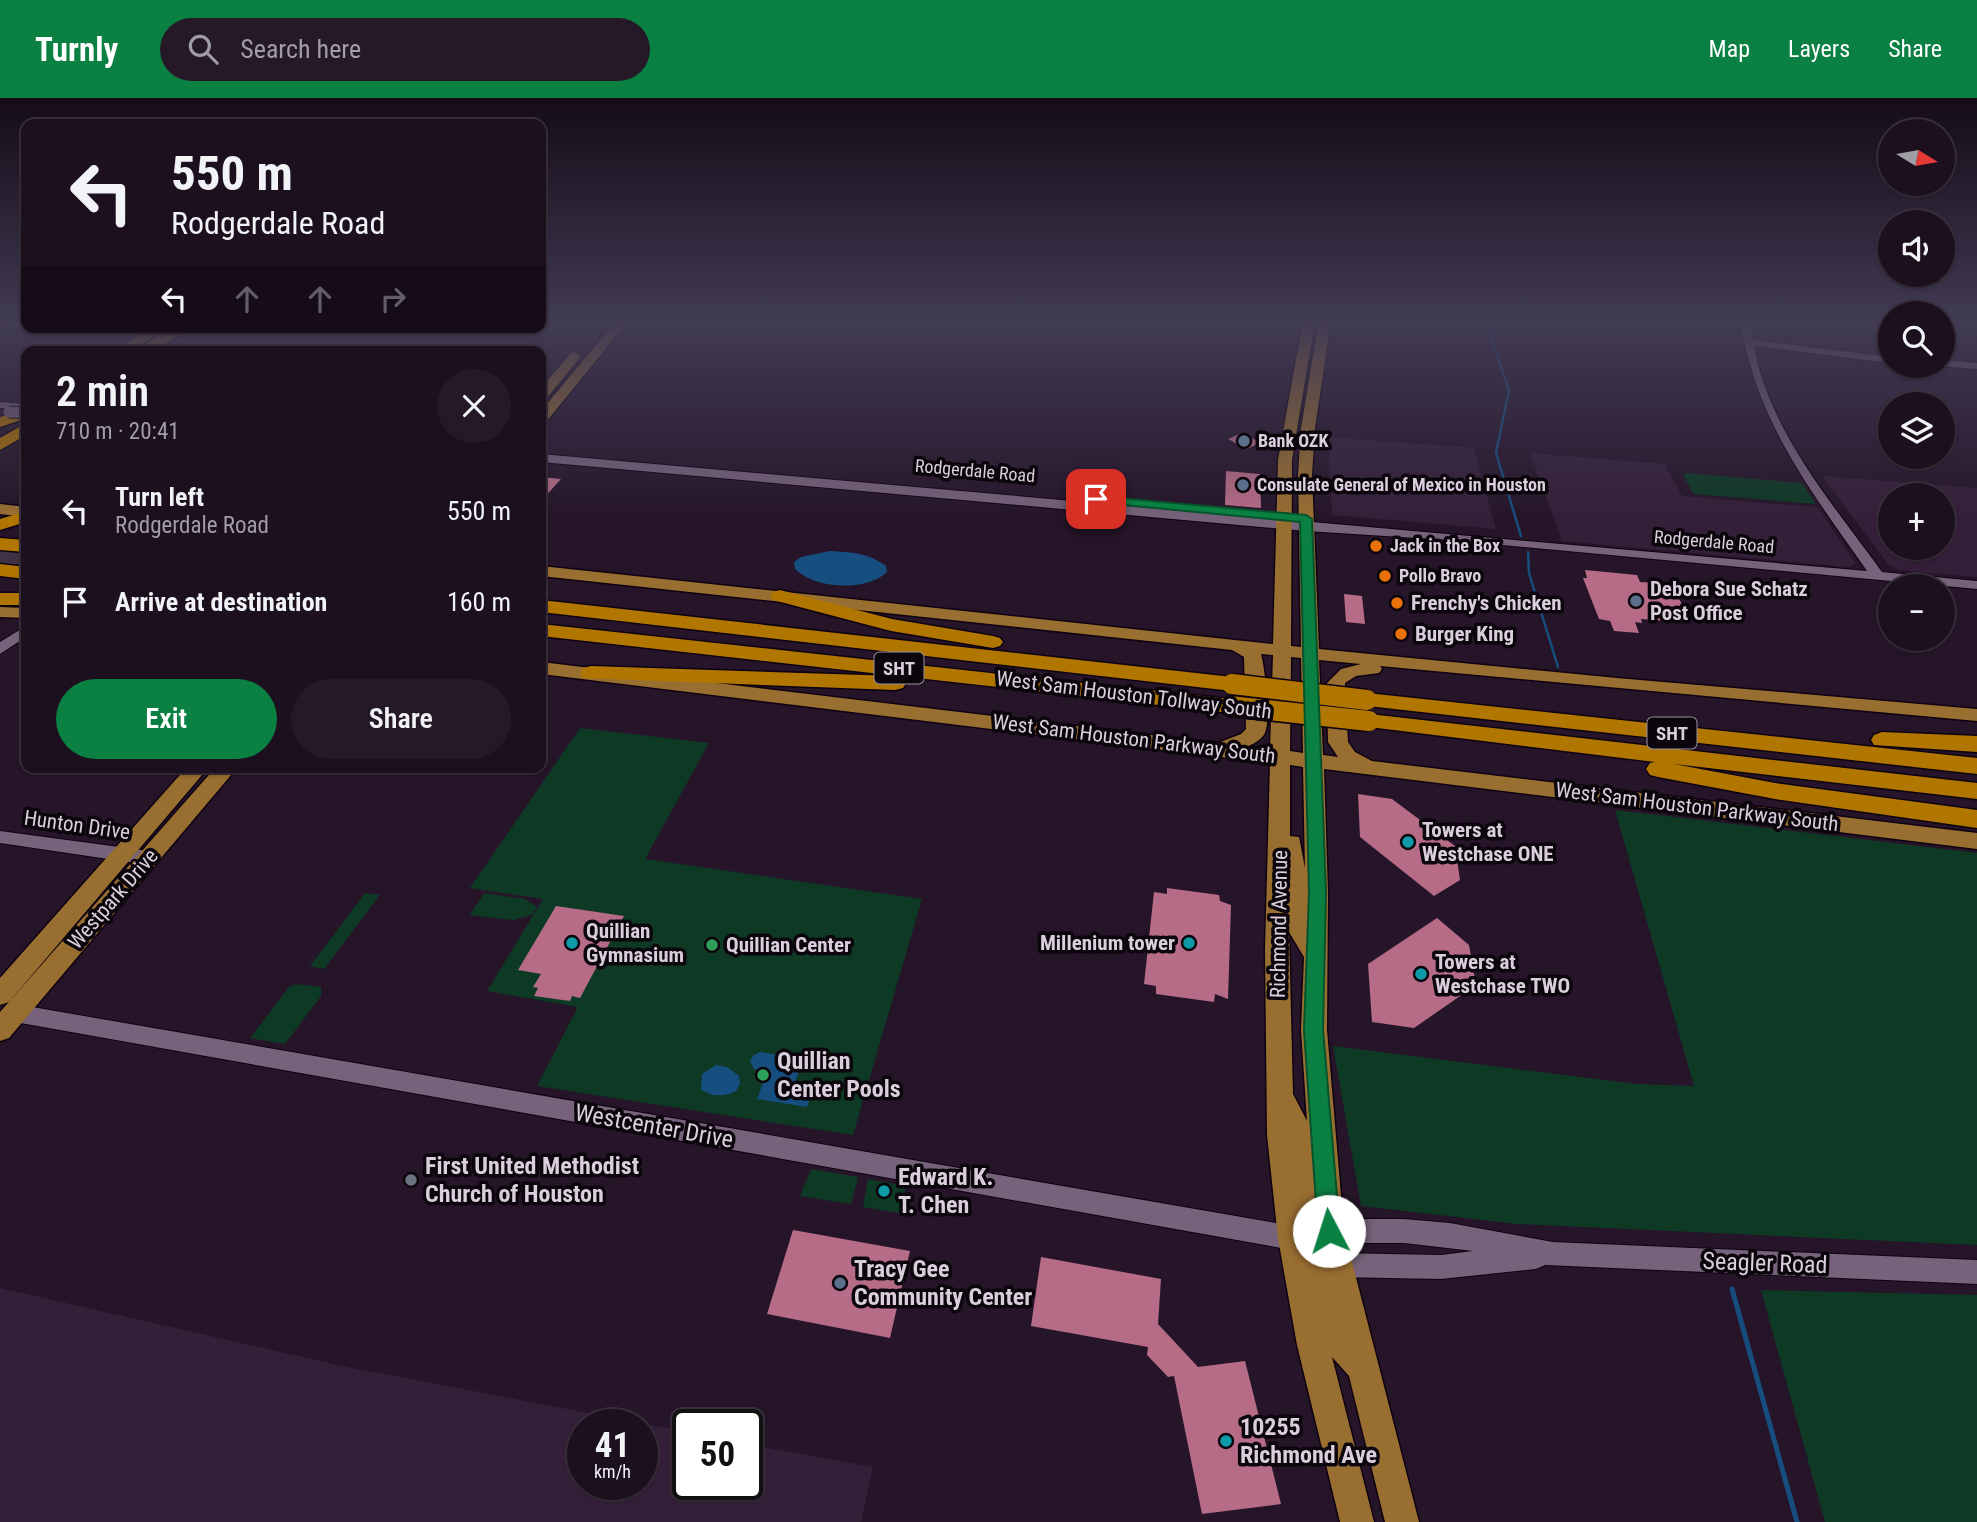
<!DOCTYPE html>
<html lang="en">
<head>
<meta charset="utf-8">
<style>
  :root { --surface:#1c101f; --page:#251928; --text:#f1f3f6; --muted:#a09da4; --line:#3a303d; --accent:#0b8043 }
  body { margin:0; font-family:"Roboto Condensed",sans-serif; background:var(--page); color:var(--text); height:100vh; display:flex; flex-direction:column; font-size:26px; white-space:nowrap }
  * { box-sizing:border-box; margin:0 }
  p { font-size:23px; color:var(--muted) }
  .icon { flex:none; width:38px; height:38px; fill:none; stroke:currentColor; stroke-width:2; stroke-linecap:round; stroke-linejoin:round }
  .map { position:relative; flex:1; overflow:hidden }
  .sheet { position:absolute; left:21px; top:248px; width:525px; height:427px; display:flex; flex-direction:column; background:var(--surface); border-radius:14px; box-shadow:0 2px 5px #0004,0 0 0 2px var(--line) }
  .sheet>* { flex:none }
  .guide { position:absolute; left:21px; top:21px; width:525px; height:214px; border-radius:14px; box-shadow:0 2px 5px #0004,0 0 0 2px var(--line); background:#1c101f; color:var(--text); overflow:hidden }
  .needle { width:46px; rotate:101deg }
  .controls { position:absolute; left:1878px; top:21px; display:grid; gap:14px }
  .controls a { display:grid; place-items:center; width:77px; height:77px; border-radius:50%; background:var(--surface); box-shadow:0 2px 5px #0004,0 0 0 2px var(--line); font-size:35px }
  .speed { position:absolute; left:567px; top:1311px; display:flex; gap:14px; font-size:35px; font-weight:700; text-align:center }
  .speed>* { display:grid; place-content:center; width:91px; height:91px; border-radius:50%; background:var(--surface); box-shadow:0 2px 5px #0004,0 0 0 2px var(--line); line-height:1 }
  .speed small { font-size:18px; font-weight:400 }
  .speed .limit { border:4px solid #111; border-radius:10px; background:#fff; color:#111 }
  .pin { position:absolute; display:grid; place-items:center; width:60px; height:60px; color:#fff; margin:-30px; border-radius:14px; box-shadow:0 4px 10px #0006 }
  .me { position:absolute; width:77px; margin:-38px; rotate:355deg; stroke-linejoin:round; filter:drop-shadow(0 0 5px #0008) }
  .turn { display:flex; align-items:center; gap:24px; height:147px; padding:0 35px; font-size:32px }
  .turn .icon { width:91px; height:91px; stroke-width:2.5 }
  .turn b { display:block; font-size:49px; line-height:60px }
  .lanes { display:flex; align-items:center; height:66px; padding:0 35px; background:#0003; justify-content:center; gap:35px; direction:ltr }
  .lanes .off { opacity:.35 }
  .round { display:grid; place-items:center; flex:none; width:74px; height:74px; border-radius:37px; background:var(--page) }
  .overview { display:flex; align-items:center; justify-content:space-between; height:119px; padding:0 35px }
  h1 { font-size:42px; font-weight:600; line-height:52px }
  .cta { display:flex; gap:14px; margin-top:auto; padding:14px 35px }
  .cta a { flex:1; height:80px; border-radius:42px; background:var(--accent); color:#fff; font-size:28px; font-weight:600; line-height:80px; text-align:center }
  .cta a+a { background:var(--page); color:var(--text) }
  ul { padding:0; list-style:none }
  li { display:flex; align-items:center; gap:21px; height:91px; padding:0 35px }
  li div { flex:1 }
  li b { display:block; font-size:26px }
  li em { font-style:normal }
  header { display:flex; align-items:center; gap:42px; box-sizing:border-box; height:98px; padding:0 35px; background:var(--accent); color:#fff }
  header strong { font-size:33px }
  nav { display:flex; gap:38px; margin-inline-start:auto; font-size:24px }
  .search { width:490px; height:63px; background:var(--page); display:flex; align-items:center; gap:18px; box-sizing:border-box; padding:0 24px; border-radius:38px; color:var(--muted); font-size:26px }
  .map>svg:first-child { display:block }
</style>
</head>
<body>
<header>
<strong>Turnly</strong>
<div class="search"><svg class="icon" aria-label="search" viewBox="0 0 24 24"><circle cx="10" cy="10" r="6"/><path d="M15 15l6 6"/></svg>Search here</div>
<nav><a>Map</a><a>Layers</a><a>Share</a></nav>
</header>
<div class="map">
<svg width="1977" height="1424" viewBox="0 0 1977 1424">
  <rect width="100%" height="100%" fill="#261529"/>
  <g fill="#341f38" fill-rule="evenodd">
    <polygon points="1339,222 1468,222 1473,238 1339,229"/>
    <polygon points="1328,339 1474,350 1496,431 1332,417"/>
    <polygon points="1530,355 1665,366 1682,398 1818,409 1856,466 1849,469 1562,443"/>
    <path d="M1822,378l155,12v89l-77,-7 -11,-5zM1890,397h52v53h-52z"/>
    <path d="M0,1190l342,78 346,66v52h59v-40l126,23 -12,55h-861zM583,1326h59v60h-59z"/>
  </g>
  <g fill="#0e3925">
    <polygon points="1688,375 1802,385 1816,406 1693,396 1683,376"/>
    <polygon points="580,630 709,645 645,761 922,801 853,1037 537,988 578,909 487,893 543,801 470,790"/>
    <polygon points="1615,712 1977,755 1977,1147 1517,1126 1361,1108 1333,948 1637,986 1694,988"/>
    <polygon points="365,795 380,797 324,871 310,868"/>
    <polygon points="484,795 525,801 537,809 532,817 513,822 470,817"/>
    <polygon points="296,886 321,889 321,898 285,946 250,940 289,889"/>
    <polygon points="811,1071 858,1079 851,1106 800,1098"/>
    <polygon points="868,1081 906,1088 899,1115 863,1109"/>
    <polygon points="1761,1192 1977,1197 1977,1424 1825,1424"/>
  </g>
  <g fill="#154e7f">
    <path d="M830,453c20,1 39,2 56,15l1,6c-20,20 -73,17 -92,-3l-1,-7 7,-5z"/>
    <polygon points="760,954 803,961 794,988 813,991 807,1009 757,1001 767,974 754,971 750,963 754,957"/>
    <path d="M716,967l11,2 12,9 1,8 -4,7c-10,6 -26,6 -35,-2l1,-15z"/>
  </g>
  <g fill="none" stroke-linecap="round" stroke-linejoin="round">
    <g stroke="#154e7f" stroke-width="2.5">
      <polyline points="1485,222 1509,292 1496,355 1521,438"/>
      <polyline points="1528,454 1529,475 1558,569"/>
    </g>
    <polyline stroke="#154e7f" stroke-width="5" points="1732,1191 1797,1424"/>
  </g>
  <g fill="#b66c86">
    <polygon points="1242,335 1261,345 1246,351 1228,341"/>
    <polygon points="1226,373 1260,376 1261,410 1225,407"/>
    <polygon points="541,379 561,381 541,403"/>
    <polygon points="1585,472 1637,477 1640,484 1671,486 1690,521 1678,521 1680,524 1641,521 1642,525 1635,524 1639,535 1614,533 1610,523 1599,521 1583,480 1587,480"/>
    <polygon points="1344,496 1362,498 1365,526 1346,524"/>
    <polygon points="1358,696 1392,701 1455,748 1460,782 1434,798 1360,739"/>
    <polygon points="1167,790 1219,797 1220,803 1231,807 1228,901 1215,896 1214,904 1156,896 1156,888 1144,886 1154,794 1167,796"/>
    <polygon points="556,808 624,818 580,900 572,898 570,903 534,898 538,890 533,889 541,876 518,872"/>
    <polygon points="1437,820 1469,847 1476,887 1414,930 1372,924 1368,866"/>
    <polygon points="793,1132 910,1153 890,1240 767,1216"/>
    <polygon points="1041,1159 1161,1181 1158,1226 1198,1269 1245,1263 1281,1406 1202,1416 1174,1278 1168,1279 1147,1257 1148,1249 1031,1228"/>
  </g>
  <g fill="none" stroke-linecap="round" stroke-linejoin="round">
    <polyline stroke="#413144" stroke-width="20" stroke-dasharray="20 10" stroke-linecap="butt" points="0,463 26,463"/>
    <g stroke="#0e0211" stroke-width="2">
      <g id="minor">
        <path d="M1740,222h10l3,20 137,17v6l-136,-17c15,85 79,158 128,226l95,9v8l-529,-49 -142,-9 -765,-69v-8l1326,117c-58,-83 -111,-150 -127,-251z"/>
        <polygon points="1942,262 1977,265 1977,271 1940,268"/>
        <polygon points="0,304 26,306 26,312 0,310"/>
        <polygon points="26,528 26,539 0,556 0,544"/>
        <polygon points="0,733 149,753 155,755 158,760 155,765 149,767 0,745"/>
        <polygon points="15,906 1293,1128 1302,1132 1305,1140 1302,1148 1293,1152 15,924 8,921 5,915 8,909"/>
        <polygon points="1329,1121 1404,1121 1450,1125 1553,1144 1977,1162 1977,1186 1545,1167 1536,1171 1441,1181 1336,1179 1327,1176 1324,1167 1327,1158 1336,1155 1441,1157 1473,1153 1404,1145 1329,1145 1320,1141 1317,1133 1320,1125"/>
      </g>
    </g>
    <g stroke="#0e0211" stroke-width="3">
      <g id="major">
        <polygon points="0,222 15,222 0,231"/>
        <polygon points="617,222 629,222 546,324 541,325 541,313"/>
        <path d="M1303,222h12l-23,140 -1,186 10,1 -3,-172 3,-47 18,-108h12l-16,108 -3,47 7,174 298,29 360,31v12l-597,-55 2,3 -3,4 -23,3 -11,7 3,59 7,10 17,9 605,72v16l-653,-80 4,124 -1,137 17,201 75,291h-34l-36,-146 -17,-19 42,165h-34l-43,-177 -19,-107 -11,-103 -2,-186 5,-186 -729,-89v-12l677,81 23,-9 5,-5 -2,-72 -12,-7 -691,-74v-10l732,78 5,-184zM1261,556l12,1 -3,94 -22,-3c6,-2 14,-7 17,-13 6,-15 0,-64 -4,-79zM1291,559l10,1 2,95 -13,-2zM1319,562l42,4 -20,5 -14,14 1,59 10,15 -15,-2zM1290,667l13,2 2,101 -6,-31 -9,-1zM1289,834l15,25 -3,73 6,91 -14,-27z"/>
        <polygon points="575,254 581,258 579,261 546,301 541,302 541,290 571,255"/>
        <polygon points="0,406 26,409 26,419 0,416"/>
        <polygon points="0,509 26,510 26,520 0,519"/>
        <polygon points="186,670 208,670 9,904 0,907 0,880"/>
        <polygon points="215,670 237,670 9,940 0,943 0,914"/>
      </g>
    </g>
    <g stroke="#0e0211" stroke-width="3">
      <g id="highway">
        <polygon points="150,229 167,229 131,254 114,254"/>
        <polygon points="173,229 190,229 153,254 143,254 143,248"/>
        <polygon points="18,313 26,318 24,321 0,329 0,319"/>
        <polygon points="26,325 26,337 0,352 0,340"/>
        <polygon points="26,413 26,424 0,432 0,421"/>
        <polygon points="0,440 26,442 26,454 0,452"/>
        <polygon points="0,466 26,469 26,481 0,478"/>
        <polygon points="780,492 892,521 993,538 1000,540 1003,544 1000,548 993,550 891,533 773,502 770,498 773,494"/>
        <rect x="0" y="495" width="26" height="12"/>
        <polygon points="541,502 1232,579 1240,581 1243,586 1240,591 1232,593 541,514"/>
        <polygon points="541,526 1230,601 1238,603 1241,608 1238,613 1230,615 541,538"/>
        <polygon points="591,568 895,578 903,580 906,585 903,590 895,592 583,580 580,575 583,570"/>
        <polygon points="1367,595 1977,660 1977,676 1359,607 1356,602 1359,597"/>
        <polygon points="1369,616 1977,685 1977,701 1674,666 1775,685 1977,712 1977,730 1775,701 1658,679 1650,677 1646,671 1650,665 1655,664 1361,628 1358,623 1361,618"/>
        <polygon points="1882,634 1977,638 1977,654 1874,647 1871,642 1874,637"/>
      </g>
    </g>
    <use href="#minor" fill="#76627a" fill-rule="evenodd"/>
    <use href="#major" fill="#996e31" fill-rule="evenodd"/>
    <use href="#highway" fill="#b07600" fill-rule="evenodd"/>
    <g stroke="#0e0211" stroke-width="13" stroke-linecap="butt">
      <polyline id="minor-bridge" points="9,314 26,315"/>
    </g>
    <g stroke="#0e0211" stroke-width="23" stroke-linecap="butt">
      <g id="highway-bridge">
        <polyline points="1232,586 1367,602"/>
        <polyline points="1230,608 1369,623"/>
      </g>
    </g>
    <use href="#minor-bridge" stroke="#76627a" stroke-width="11"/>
    <use href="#highway-bridge" stroke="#b07600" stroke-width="20"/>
  </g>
  <linearGradient id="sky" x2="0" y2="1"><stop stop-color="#150c17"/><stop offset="0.53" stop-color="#413b54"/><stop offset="1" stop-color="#413b54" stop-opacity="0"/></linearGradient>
  <rect width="1977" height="422" fill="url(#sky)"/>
  <polygon fill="#0b8043" stroke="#07532c" stroke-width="2" points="1096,398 1306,417 1312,421 1326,795 1323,932 1340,1133 1337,1141 1329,1144 1321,1141 1318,1133 1304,932 1309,795 1300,424 1092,404 1092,399"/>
  <g fill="#5c6f8a" stroke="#0b050c" stroke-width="2.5">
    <circle cx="1244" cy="343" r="7"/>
    <circle cx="1243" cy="387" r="7"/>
    <circle cx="1636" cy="503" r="7"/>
    <circle cx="840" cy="1185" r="7"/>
  </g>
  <g fill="#e8710a" stroke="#0b050c" stroke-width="2.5">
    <circle cx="1376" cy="448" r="7"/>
    <circle cx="1385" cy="478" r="7"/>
    <circle cx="1397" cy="505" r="7"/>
    <circle cx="1401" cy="536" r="7"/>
  </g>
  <g fill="#0f9aa8" stroke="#0b050c" stroke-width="2.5">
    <circle cx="1408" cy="744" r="7"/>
    <circle cx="572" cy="845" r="7"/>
    <circle cx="1189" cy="845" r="7"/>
    <circle cx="1421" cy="876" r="7"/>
    <circle cx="884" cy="1093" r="7"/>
    <circle cx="1226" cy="1343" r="7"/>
  </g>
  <g fill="#2e9e5b" stroke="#0b050c" stroke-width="2.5">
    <circle cx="712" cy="847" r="7"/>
    <circle cx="763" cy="977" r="7"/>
  </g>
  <circle fill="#6b7280" stroke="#0b050c" stroke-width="2.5" cx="411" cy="1082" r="7"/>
  <g text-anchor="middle" stroke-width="7" stroke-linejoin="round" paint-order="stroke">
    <g font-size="18" font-weight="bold" fill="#dacedc" stroke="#0b050c" text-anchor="start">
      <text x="1258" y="349">Bank OZK</text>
      <text x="1257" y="393">Consulate General of Mexico in Houston</text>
      <text x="1390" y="454">Jack in the Box</text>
      <text x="1399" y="484">Pollo Bravo</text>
    </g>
    <g font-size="18" fill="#dacedc" stroke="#0b050c">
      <text transform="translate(975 373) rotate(5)" y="6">Rodgerdale Road</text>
      <text transform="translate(1714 444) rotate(5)" y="6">Rodgerdale Road</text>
    </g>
    <g fill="#0b050c" stroke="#9c929e" stroke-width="2">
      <rect x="874.5" y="554.5" width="49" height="31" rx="5"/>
      <rect x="1647.5" y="619.5" width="49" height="31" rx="5"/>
    </g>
    <g font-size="19" font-weight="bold" fill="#dacedc">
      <text x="899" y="577">SHT</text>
      <text x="1672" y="642">SHT</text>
    </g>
    <g font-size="21" font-weight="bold" fill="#dacedc" stroke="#0b050c" text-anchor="start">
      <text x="1650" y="498">Debora Sue Schatz<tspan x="1650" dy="24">Post Office</tspan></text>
      <text x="1411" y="512">Frenchy's Chicken</text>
      <text x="1415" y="543">Burger King</text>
      <text x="1422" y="739">Towers at<tspan x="1422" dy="24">Westchase ONE</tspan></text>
      <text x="586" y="840">Quillian<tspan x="586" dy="24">Gymnasium</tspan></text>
      <text x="1175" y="852" text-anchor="end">Millenium tower</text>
      <text x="726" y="854">Quillian Center</text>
      <text x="1435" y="871">Towers at<tspan x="1435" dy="24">Westchase TWO</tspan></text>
    </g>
    <g font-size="21" fill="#dacedc" stroke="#0b050c">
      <text transform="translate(1134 597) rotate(7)" y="7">West Sam Houston Tollway South</text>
      <text transform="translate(1134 641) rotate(7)" y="7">West Sam Houston Parkway South</text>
      <text transform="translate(1697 709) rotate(7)" y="7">West Sam Houston Parkway South</text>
      <text transform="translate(77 727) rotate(8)" y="7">Hunton Drive</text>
      <text transform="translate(113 801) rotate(-49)" y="7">Westpark Drive</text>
      <text transform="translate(1279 826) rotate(-89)" y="7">Richmond Avenue</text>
    </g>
    <g font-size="24" font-weight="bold" fill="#dacedc" stroke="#0b050c" text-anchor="start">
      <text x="777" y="971">Quillian<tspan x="777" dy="28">Center Pools</tspan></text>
      <text x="425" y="1076">First United Methodist<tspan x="425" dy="28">Church of Houston</tspan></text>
      <text x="898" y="1087">Edward K.<tspan x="898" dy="28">T. Chen</tspan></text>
      <text x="854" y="1179">Tracy Gee<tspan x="854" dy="28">Community Center</tspan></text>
      <text x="1240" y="1337">10255<tspan x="1240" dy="28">Richmond Ave</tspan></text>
    </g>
    <g font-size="24" fill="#dacedc" stroke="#0b050c">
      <text transform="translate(654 1028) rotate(10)" y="8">Westcenter Drive</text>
      <text transform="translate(1765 1165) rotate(2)" y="8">Seagler Road</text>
    </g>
  </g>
</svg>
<div class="controls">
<a><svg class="needle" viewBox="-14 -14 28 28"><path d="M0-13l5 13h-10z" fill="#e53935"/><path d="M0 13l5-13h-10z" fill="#a09da4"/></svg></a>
<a><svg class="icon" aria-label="sound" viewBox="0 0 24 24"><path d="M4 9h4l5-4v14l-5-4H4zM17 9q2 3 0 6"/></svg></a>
<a><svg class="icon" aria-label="search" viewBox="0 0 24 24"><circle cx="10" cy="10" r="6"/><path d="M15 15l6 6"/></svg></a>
<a><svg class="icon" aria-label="layers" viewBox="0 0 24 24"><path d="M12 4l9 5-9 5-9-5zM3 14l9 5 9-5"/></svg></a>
<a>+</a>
<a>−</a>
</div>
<div class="speed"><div>41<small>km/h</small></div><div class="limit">50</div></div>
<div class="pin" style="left:1096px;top:401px;background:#d93025"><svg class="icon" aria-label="arrive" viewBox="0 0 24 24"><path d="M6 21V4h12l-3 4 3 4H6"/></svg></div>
<svg class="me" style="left:1329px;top:1133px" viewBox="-20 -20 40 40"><circle r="19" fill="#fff"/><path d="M0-13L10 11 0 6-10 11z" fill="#0b8043"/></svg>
<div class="guide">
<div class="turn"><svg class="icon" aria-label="left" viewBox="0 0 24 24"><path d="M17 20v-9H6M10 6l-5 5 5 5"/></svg><div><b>550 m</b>Rodgerdale Road</div></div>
<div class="lanes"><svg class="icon" aria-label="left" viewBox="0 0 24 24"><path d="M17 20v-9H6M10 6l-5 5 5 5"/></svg><svg class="icon off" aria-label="ahead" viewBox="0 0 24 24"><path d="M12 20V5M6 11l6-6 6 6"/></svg><svg class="icon off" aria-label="ahead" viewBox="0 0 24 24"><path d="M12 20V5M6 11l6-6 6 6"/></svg><svg class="icon off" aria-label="right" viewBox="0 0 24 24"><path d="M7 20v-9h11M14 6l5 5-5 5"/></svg></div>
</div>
<section class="sheet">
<div class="overview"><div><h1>2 min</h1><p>710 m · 20:41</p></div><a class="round"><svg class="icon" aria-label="close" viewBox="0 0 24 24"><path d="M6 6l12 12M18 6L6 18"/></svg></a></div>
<ul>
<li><svg class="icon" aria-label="left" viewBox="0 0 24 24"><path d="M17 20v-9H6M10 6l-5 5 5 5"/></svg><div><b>Turn left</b><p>Rodgerdale Road</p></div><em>550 m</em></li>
<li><svg class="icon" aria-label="arrive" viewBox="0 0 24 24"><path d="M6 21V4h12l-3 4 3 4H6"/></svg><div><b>Arrive at destination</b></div><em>160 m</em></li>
</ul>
<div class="cta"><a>Exit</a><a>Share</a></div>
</section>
</div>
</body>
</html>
